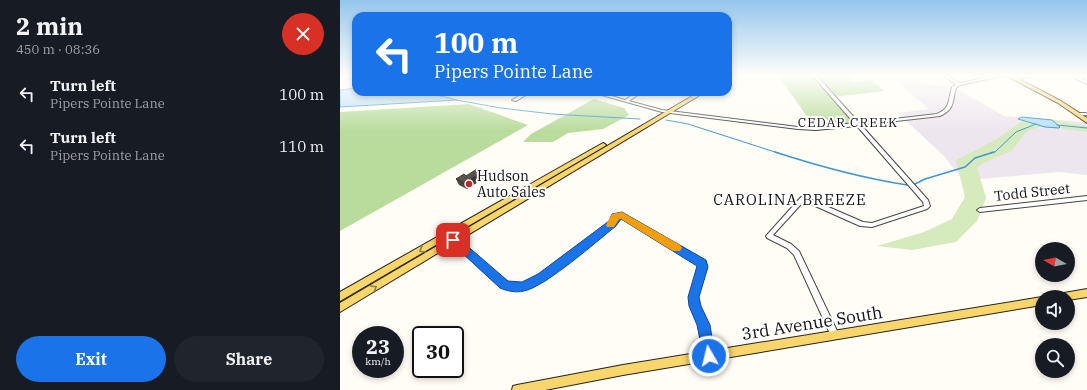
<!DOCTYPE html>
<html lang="en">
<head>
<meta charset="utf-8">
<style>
  :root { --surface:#171b24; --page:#20242c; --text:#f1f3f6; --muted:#9ea1a6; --accent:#1a73e8 }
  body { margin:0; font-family:"IBM Plex Serif",serif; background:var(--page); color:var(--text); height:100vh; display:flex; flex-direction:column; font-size:15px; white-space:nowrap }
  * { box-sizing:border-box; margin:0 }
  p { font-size:13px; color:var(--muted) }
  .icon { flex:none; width:22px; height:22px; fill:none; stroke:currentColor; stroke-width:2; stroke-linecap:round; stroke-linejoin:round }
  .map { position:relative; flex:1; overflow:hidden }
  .details { display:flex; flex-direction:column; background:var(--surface); width:340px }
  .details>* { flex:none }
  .hud { position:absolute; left:12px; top:12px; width:380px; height:84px; border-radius:12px; box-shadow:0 2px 6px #0003; background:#1a73e8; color:#fff; overflow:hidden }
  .needle { width:26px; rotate:279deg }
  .tools { position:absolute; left:695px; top:242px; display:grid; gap:8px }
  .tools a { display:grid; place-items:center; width:40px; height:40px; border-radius:50%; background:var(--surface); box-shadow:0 2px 6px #0003; font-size:20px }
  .speed { position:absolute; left:12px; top:326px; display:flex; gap:8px; font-size:20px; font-weight:700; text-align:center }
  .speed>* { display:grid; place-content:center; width:52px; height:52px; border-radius:50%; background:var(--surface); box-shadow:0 2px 6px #0003; line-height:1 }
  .speed small { font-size:10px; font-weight:400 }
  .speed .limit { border:2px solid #111; border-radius:6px; background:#fff; color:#111 }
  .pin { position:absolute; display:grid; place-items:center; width:34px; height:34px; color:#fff; margin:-17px; border-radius:8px; box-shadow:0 2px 6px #0006 }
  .me { position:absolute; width:44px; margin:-22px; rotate:352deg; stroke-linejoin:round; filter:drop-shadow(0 0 3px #0008) }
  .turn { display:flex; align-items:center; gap:14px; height:84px; padding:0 16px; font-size:18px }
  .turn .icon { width:52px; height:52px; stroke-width:2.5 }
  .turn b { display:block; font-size:28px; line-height:34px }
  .round { display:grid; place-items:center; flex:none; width:42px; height:42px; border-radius:21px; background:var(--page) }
  .overview { display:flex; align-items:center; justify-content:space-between; height:68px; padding:0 16px }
  h1 { font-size:24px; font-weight:800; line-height:30px }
  .cta { display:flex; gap:8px; margin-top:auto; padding:8px 16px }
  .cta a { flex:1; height:46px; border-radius:24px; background:var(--accent); color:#fff; font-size:16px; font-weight:800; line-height:46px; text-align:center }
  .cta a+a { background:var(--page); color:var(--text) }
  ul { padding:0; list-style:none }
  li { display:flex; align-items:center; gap:12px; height:52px; padding:0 16px }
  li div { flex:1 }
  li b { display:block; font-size:15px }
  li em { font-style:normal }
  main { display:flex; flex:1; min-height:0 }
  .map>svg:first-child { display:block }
</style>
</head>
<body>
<main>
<section class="details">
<div class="overview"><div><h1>2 min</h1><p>450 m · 08:36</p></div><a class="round" style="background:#d93025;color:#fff"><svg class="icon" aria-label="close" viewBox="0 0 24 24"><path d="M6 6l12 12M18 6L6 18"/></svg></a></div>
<ul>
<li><svg class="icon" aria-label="left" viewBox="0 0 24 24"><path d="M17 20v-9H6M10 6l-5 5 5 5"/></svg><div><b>Turn left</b><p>Pipers Pointe Lane</p></div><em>100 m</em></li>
<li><svg class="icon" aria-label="left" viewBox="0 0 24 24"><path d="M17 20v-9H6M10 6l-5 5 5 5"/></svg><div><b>Turn left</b><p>Pipers Pointe Lane</p></div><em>110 m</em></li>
</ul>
<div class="cta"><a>Exit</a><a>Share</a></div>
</section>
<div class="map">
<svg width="747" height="390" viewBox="0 0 747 390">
  <rect width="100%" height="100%" fill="#fffdf5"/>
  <polygon fill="#eee6ef" points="555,80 614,87 664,116 747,122 747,175 719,172 640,179 620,177 604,156 558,113 589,109"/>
  <polygon fill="#d5ebbd" points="685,119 715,120 747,126 747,132 701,126 686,132 672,151 652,159 637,167 646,198 637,221 616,242 572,250 537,246 584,232 612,219 625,197 616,160 657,139"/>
  <g fill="#b9dc9c">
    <polygon points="441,76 508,76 514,82 532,80 544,91 493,97 517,123 476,129 440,78"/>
    <polygon points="254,99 284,108 289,115 263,129 228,133 213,142 183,142 191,134"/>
    <polygon points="129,104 188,125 0,231 0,112"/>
  </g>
  <g fill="#b9e0f7" stroke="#3f96cf">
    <path d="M16,88v4c34,0 68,-2 101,8l-117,7v-17z"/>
    <polygon points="682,117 712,120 720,127 719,128 705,127 678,119"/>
  </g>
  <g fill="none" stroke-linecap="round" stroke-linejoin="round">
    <g stroke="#3f96cf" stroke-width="1">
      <polyline points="116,100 161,108 212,114 300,119"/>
      <polyline points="326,120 348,124 438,153"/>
      <polyline points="717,125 747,128"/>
      <polyline points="651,153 655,152 676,132 696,124"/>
    </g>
    <g stroke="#3f96cf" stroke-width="1.5">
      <path d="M435,152c43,14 87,26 132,33"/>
      <polyline points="575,184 585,179 625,167 635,158 654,152"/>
    </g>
    <g stroke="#444" stroke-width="2">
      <g id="minor">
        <path d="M473,76h4l42,47 78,-9c14,-6 11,-14 15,-27l4,-3 -13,-8h5l12,7 34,-7h8l-42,9 -4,3c-4,14 -1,21 -16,28l-79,9 67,75 2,6 -3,3 -55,18 -12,-1 -56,-25 -31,34 18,9 8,7 40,84 -1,3 -3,1 -3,-1 -38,-83 -7,-7 -20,-10 -1,-2 35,-39 2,-1 60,26 9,1 52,-17 -1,-4 -66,-76 -41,4 -18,-1 -136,-17 -71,-20h7l27,8 12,-8h5l-13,9 33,9 136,17 18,1 38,-5z"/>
        <polygon points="684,76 693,76 675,80 673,79"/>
        <polygon points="730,76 735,76 747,81 747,84"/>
        <polygon points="186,92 191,92 176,101 172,100"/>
        <rect x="737" y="113" width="10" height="2"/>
        <polygon points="747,196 747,200 640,212 637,210 640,208"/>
        <path d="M282,213l83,48 2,6 -9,30 1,9 8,19 6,31 -1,3 -3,1 -3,-1 -1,-3 -6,-31 -8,-19 -1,-9 9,-30v-2l-78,-47 -3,1 -3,6 -70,55c-15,8 -27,14 -44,7l-53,-49 1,-2h4l54,47 2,1h14l16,-8 72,-54 3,-7z"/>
      </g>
    </g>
    <g stroke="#222" stroke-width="2">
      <g id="major">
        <polygon points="388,76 392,76 388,78"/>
        <polygon points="667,76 673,76 721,101 747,118 747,123 718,103"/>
        <polygon points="359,92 365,92 0,312 0,303"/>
        <polygon points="263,143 265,144 266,145 265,146 0,301 0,292"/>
        <polygon points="747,289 747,297 728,300 728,297 719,297 721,294 724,293"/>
        <polygon points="702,297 702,305 283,375 205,390 172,390 173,386 177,385 283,365"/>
      </g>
    </g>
    <use href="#minor" fill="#fff" fill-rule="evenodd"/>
    <use href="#major" fill="#f9d66b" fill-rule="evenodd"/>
  </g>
  <polygon fill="#4d4742" points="126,176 144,178 127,189 119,185 116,179"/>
  <polygon fill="#3f3936" points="142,172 144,178 127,189 124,183"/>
  <polygon fill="#5a524d" stroke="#3f3936" points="137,169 142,172 124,183 116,179 124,174 126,176"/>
  <defs><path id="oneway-chevron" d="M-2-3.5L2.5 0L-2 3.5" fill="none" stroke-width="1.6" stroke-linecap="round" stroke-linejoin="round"/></defs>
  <g stroke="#917d42">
    <use href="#oneway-chevron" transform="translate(82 250) rotate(150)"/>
    <use href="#oneway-chevron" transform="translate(34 288) rotate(-31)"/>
  </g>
  <linearGradient id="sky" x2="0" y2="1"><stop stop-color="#95c6ee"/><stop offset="0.58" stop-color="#fffefa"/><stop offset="1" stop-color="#fffefa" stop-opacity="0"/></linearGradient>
  <rect width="747" height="131" fill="url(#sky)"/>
  <path fill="#1a73e8" stroke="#114b97" d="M282,212l84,48 2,7 -9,30 2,9 9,19 5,31 -2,4 -4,2 -5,-2 -7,-35 -8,-19 -1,-9 9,-31 -76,-47 -5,7c-19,15 -71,61 -92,65 -9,2 -17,0 -24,-3l-52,-48 2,-3h7l51,44 14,1 16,-8 71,-53 3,-7z"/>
  <polygon fill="#f59e0b" points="282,212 340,245 342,248 340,251 333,251 281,219 279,219 274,227 267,227 266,225 272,214"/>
  <circle fill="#c4262e" stroke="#fff" stroke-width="1.5" cx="129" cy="184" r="4"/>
  <g text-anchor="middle" stroke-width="4" stroke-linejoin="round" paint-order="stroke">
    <g font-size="13" letter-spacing="1" fill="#111" stroke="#fff">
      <text x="508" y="127">CEDAR CREEK</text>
    </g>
    <g font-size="14" fill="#111" stroke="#fff" text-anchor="start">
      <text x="137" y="181">Hudson<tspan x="137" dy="16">Auto Sales</tspan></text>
    </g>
    <g font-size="14" fill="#111" stroke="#fff">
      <text transform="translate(692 192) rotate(-6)" y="5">Todd Street</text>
    </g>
    <g font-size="15" letter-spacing="1" fill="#111" stroke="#fff">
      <text x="450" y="205">CAROLINA BREEZE</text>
    </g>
    <g font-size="17" fill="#111" stroke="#fff">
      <text transform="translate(472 323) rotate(-9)" y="6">3rd Avenue South</text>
    </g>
  </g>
</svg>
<div class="tools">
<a><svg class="needle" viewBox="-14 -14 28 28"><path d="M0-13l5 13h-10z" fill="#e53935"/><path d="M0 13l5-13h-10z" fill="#9ea1a6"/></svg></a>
<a><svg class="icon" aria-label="sound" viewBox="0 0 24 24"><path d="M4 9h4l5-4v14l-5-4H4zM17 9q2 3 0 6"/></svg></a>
<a><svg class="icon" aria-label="search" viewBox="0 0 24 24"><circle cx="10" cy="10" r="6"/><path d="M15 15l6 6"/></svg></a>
</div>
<div class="speed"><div>23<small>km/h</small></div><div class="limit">30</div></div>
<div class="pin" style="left:113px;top:240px;background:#d93025"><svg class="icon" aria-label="arrive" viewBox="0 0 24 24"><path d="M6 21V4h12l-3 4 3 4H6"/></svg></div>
<svg class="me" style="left:369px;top:356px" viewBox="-20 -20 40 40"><circle r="17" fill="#1a73e8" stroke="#fff" stroke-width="3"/><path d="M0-11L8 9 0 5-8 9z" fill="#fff"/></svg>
<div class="hud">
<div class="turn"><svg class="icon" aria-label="left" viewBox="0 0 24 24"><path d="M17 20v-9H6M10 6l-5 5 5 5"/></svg><div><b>100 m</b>Pipers Pointe Lane</div></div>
</div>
</div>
</main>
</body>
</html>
